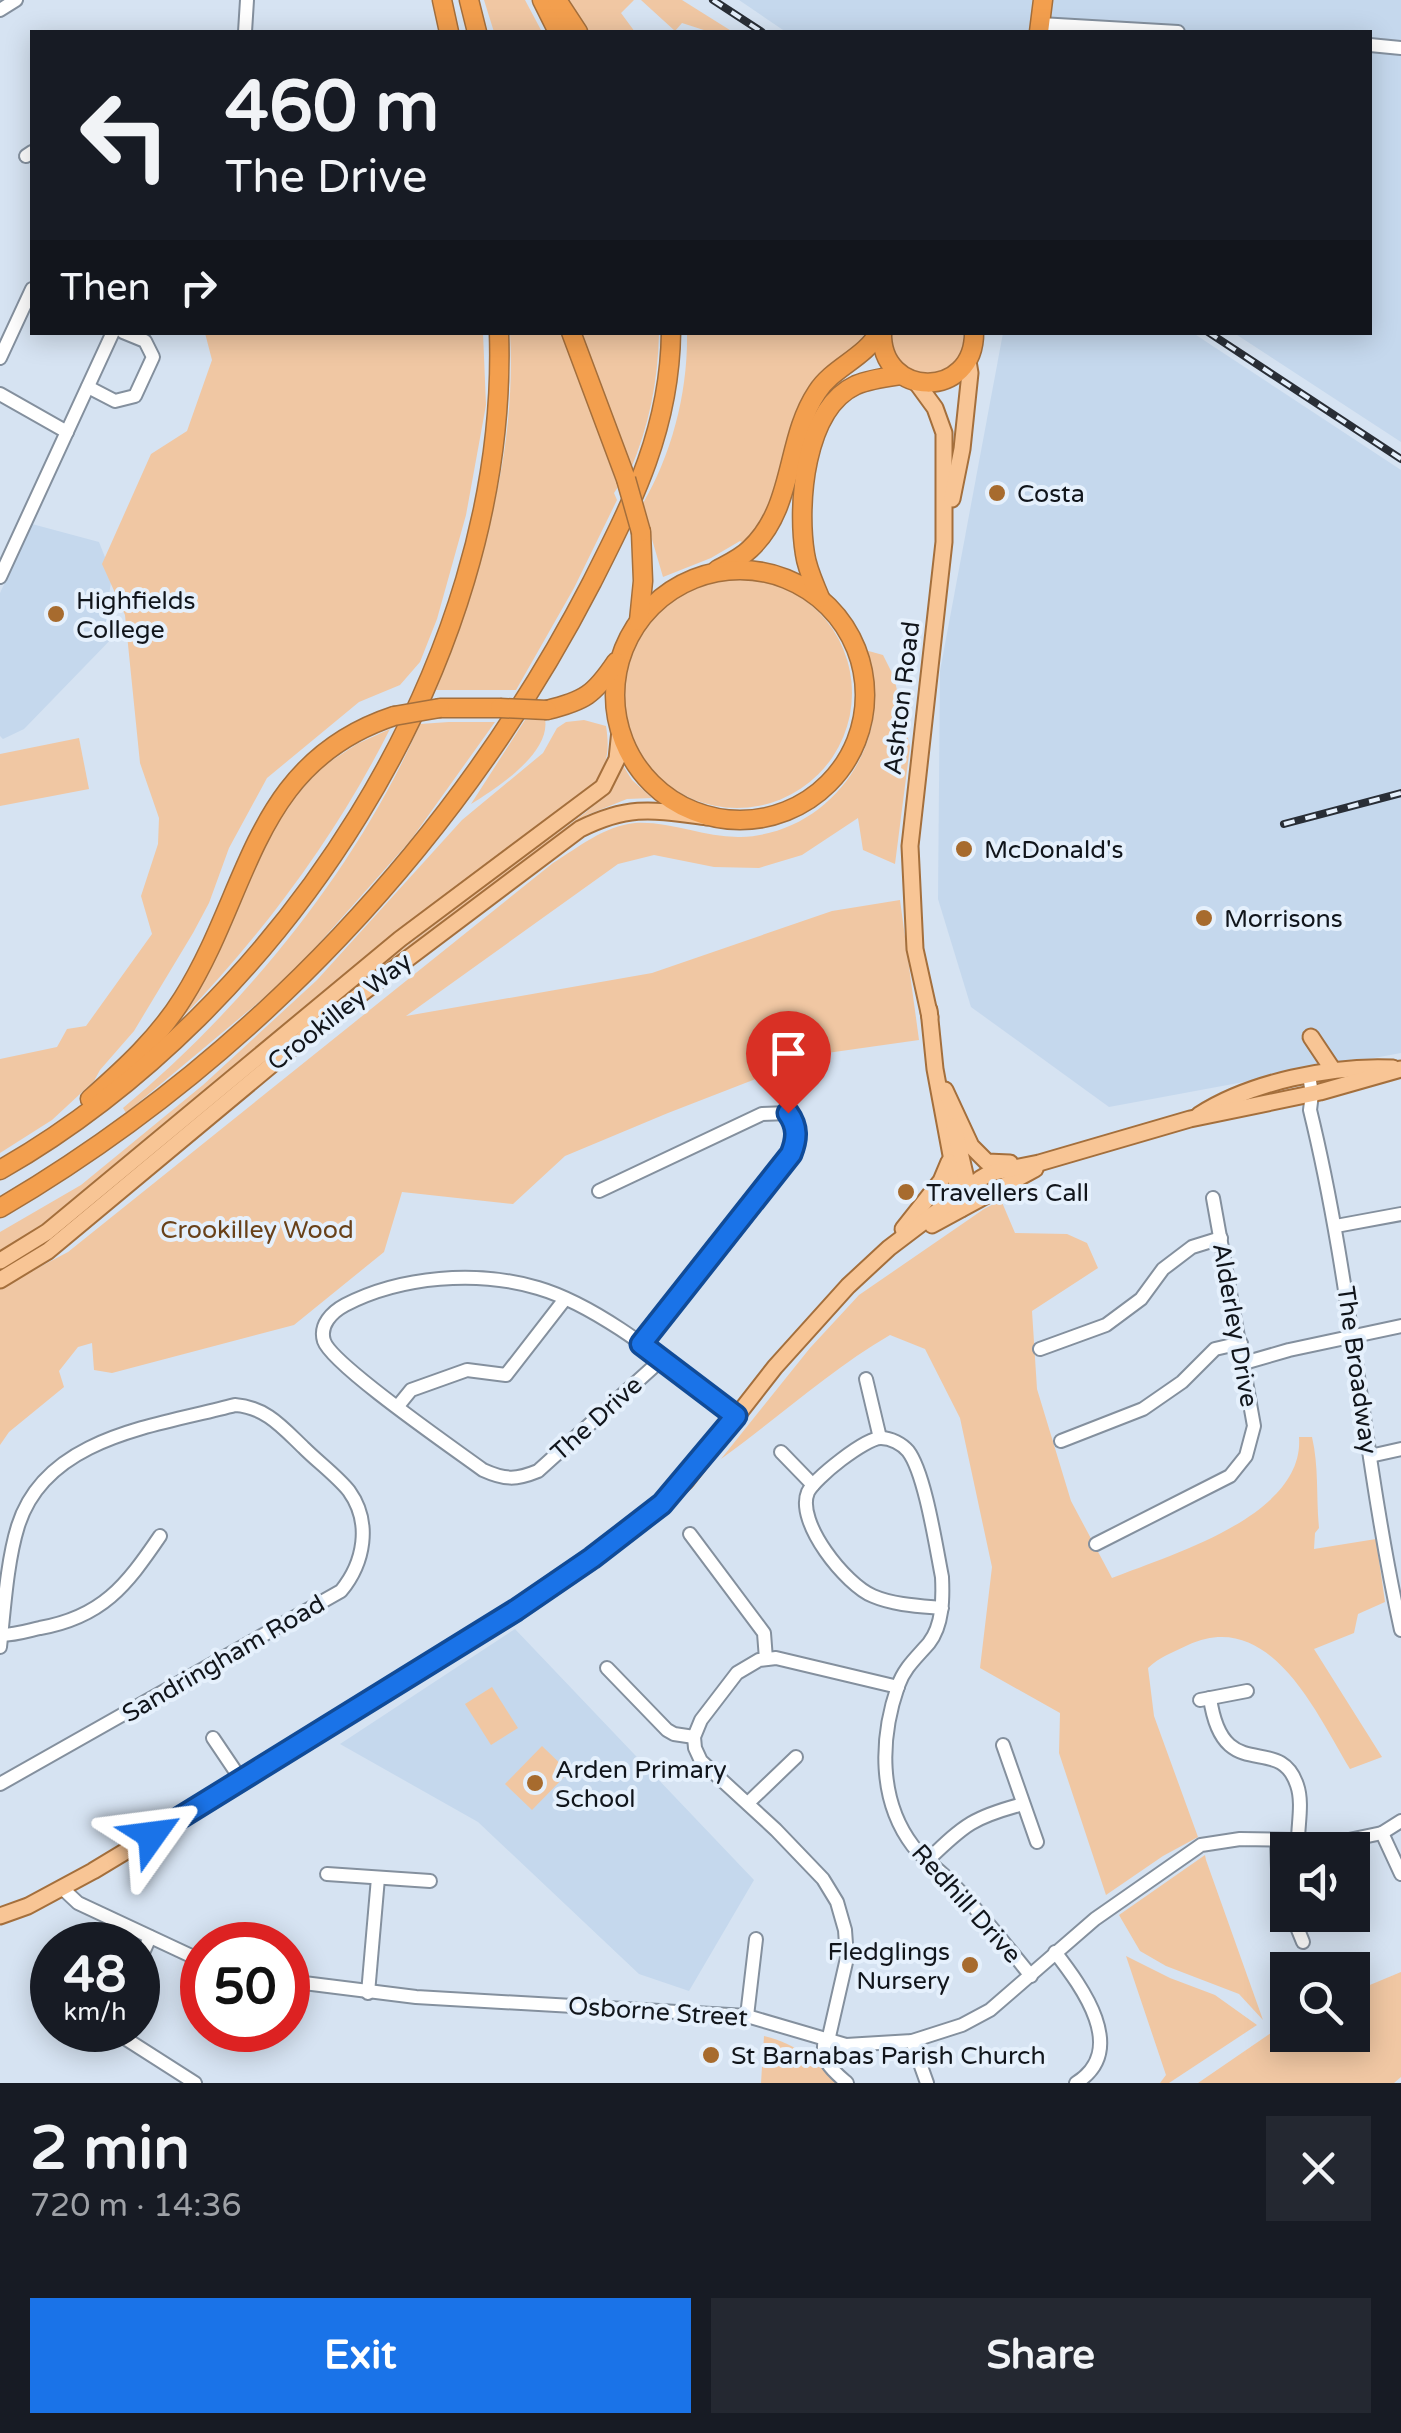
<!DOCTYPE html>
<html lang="en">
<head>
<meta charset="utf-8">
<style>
  :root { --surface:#171b24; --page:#242831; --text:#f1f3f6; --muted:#9ea1a6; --accent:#1a73e8 }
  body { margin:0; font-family:"Varela Round",sans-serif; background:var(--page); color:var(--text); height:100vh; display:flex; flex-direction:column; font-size:38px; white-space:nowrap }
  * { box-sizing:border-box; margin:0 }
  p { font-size:32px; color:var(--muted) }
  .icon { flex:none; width:55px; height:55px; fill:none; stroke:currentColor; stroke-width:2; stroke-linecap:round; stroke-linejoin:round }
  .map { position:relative; height:2083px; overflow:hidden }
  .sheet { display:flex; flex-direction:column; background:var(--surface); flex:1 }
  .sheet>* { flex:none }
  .top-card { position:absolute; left:30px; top:30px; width:1342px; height:305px; border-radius:0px; box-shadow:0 5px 25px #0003; background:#171b24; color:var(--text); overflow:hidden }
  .buttons { position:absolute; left:1270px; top:1832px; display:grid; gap:20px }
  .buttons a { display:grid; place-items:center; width:100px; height:100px; border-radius:0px; background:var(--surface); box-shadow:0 5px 25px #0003; font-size:50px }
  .speed { position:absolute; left:30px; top:1922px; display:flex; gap:20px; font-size:50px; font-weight:700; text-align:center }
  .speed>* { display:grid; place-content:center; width:130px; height:130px; border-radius:50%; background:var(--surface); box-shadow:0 5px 25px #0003; line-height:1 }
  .speed small { font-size:25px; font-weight:400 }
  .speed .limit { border:15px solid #d22; background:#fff; color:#111 }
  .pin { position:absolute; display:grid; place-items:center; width:85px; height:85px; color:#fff; margin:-102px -42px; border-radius:50% 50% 50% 0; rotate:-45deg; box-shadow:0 0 10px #0007 }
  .pin .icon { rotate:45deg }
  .me { position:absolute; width:110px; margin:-55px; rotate:59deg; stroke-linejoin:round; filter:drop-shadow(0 0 8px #0008) }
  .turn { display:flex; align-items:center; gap:35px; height:210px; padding:0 30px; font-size:45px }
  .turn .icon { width:130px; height:130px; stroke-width:2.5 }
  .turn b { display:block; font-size:70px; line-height:85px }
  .then { display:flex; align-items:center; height:95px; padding:0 30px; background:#0003; gap:20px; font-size:38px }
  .round { display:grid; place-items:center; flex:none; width:105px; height:105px; border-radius:0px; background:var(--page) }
  .headline { display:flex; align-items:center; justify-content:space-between; height:170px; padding:0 30px }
  h1 { font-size:60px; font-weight:800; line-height:75px }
  .button { display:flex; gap:20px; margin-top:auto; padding:20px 30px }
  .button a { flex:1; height:115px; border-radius:0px; background:var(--accent); color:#fff; font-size:40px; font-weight:800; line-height:115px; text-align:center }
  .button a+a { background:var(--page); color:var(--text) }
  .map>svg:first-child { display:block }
</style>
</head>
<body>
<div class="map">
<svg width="1401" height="2083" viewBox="0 0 1401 2083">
  <rect width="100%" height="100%" fill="#d6e3f2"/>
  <g fill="#c5d8ed">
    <polygon points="739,0 1401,0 1401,442 1234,333 1370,332 1370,32 786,32"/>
    <polygon points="1003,333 1193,333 1401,470 1401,1053 1109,1107 971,1007 938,899 940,671"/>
    <polygon points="32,524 99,542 112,575 109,595 117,633 24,729 3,739 0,736 0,593"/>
    <polygon points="515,1629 754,1880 689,1991 639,1974 478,1822 340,1744"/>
  </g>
  <g fill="#f0c7a3">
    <polygon points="484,0 525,0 542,32 494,32"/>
    <polygon points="564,0 634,0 621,13 635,32 585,32"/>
    <polygon points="641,0 682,0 733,32 710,32 682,23 675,31"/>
    <path d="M889,332l74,1c5,40 -49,59 -70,23 -3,-6 -3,-17 -4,-24z"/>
    <polygon points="205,333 483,333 486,405 466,515 437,619 420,662 400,685 359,702 267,778 229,848 209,903 193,933 134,1031 100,1070 94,1081 52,1120 0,1153 0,1059 57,1047 67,1029 86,1026 152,934 141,896 158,844 159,818 140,763 125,615 102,564 151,454 187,431 212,360"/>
    <path d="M510,333h52l56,154 -4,6 3,7 -43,88 -58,102h-80c44,-114 81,-234 74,-357z"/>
    <path d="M579,333h80c-1,48 -10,93 -29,138z"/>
    <path d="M687,333h178c-13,22 -41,30 -56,53 -31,48 -23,116 -65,157l-4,-2 -29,17 -48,19 -21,-72c30,-51 46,-113 45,-172z"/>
    <circle cx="737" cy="693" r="115"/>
    <path d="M865,650l18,5 11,22 16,70 -15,117 -32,-14 -5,-32 -56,37 -43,13 -45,-1 -60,-12 -36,9 -212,152 246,-43 180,-62 68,-11 19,140 -99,14 -152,59 -103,43 -52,48 -111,-12 -18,60 -90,73 -182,48 -18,-3 -2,-27 -14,4 -19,24 5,16 -55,45 -9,13v-157l68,-36 485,-389c26,-16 51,-37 82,-40 36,-2 70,15 106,14 61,-2 113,-46 129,-104 8,-26 2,-57 -5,-83z"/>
    <path d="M545,719c6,34 -48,69 -74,85l54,-84z"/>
    <path d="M584,720l22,6c4,25 1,38 -11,60l-251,192 -280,233 -64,42v-21l81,-47 122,-100 114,-105 145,-160 81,-67 14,-25 9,-6z"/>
    <path d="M449,722h46l-85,119 -120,135 -164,137 -3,-5c121,-101 234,-239 297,-384z"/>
    <path d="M390,729c-56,111 -132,212 -219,300l108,-214 43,-48 35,-23z"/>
    <polygon points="79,738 89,789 0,806 0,754"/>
    <polygon points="622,764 632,780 652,798 627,799 587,815 349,995 86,1213 0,1271 0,1267 377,969 496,877 585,813 607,794"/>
    <path d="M1001,1200l14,33 52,1 20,9 11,25 -66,43 5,78 34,112 41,77c58,-23 193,-62 187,-141h13c7,30 4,59 7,91l-4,5 -1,16 62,-10 9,63 -27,12 -4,19 -40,16 68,108 -32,12c-34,-56 -80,-162 -162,-124 -14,7 -29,12 -40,23l6,48 44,121 -35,19 -57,39 -47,-142 1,-40 -80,-45 12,-101 -32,-149 -35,-69 -35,-14c-60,35 -112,83 -169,124l89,-111 49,-53 125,-86z"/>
    <polygon points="492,1687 518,1728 491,1745 465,1704"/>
    <polygon points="542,1746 569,1772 532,1810 505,1784"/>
    <polygon points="1205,1855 1206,1860 1263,2020 1239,1994 1166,1966 1140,1951 1119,1915"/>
    <polygon points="1126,1956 1170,1978 1215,1995 1257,2025 1169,2083 1160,2083 1166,2075"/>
    <polygon points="1401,1972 1401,2077 1394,2083 1198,2083 1287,2022 1288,2035 1352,2035 1353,1992"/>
    <path d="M764,2036c31,7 55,27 79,47h-82z"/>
  </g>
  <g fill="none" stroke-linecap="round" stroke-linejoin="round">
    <g stroke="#84909e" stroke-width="16">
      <g id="minor">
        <polyline points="0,10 16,0"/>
        <polyline points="1040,24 1178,32"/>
        <polyline points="245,32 247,0"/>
        <polyline points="1370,45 1401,48"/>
        <polyline points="26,156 32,152"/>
        <polyline points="0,358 32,289"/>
        <polyline points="88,387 115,401 135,396 153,357 145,341 123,332"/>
        <polyline points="0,394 67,432"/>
        <polyline points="0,577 113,332"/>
        <path d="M1309,1075l3,19 -2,16c42,171 53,348 91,520"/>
        <path d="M599,1191l163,-77 26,-1c11,14 9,26 3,41l-150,190"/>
        <polyline points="1336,1226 1401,1214"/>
        <polyline points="1040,1349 1106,1325 1141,1299 1163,1269 1192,1247 1221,1238"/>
        <path d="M661,1360l-123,111c-22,9 -33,9 -55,-1 -27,-20 -151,-105 -159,-129 -5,-16 8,-29 21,-36 56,-29 132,-35 193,-17 68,20 142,86 199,128"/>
        <polyline points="1244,1363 1289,1350 1401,1326"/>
        <polyline points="866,1379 880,1438"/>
        <polyline points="398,1406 411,1390 467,1370 506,1375 565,1299"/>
        <polyline points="1061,1441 1143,1409 1182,1382 1215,1349 1241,1343"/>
        <polyline points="781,1452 813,1485"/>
        <polyline points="1370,1456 1401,1449"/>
        <polyline points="690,1534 764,1633 766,1659"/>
        <polyline points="1096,1544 1230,1476 1246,1456 1254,1426 1213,1198"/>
        <path d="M942,1608c-23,-2 -48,-3 -69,-12 -27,-11 -78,-74 -65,-104 7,-14 57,-54 73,-54 10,0 21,6 27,13 17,22 28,96 34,126 1,21 1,48 -13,66 -12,14 -25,25 -31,43 -18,52 -20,114 15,160 11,14 27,24 39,37 28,29 53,61 79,93"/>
        <path d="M1,1635c14,0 26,-4 39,-7 62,-11 86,-42 120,-92"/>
        <path d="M0,1647c4,-37 7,-86 18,-121 28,-90 139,-100 217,-121 31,2 48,23 69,43 14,14 33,28 45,43 23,32 15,72 -8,100l-341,193"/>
        <polyline points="607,1668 667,1730 674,1734 694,1737"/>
        <path d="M1210,1698c13,90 69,33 87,87 6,17 1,39 1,56"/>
        <polyline points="1200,1700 1247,1691"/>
        <polyline points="213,1738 242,1781"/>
        <polyline points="1003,1745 1037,1842"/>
        <polyline points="748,1803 796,1757"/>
        <polyline points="1382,1833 1401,1874"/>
        <polyline points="1277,1841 1278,1869 1288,1903"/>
        <path d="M928,1860c37,-36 46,-43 95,-56"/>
        <polyline points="327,1874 430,1881"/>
        <polyline points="62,1888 78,1903 202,1961"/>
        <polyline points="1292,1915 1303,1942"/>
        <path d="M1055,1952c27,35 74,98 21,131"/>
        <polyline points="138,1964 150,1937"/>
        <polyline points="288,1981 416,1997 747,2016 846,2045 912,2041 962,2025 990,2010 1095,1919 1201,1845 1240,1839 1344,1841 1382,1833 1401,1821"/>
        <polyline points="368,1993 378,1878"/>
        <polyline points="747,2016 756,1939"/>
        <polyline points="112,2030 195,2083"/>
        <path d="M825,2040c-5,21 7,30 22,43"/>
        <polyline points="828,2041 847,1958 845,1930 837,1902 823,1879 776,1830 701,1761 695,1748 694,1737 701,1720 737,1673 759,1660 776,1658 898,1687"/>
        <polyline points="912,2041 927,2083"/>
      </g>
    </g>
    <g stroke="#a46f3c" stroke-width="19">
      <g id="major">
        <polyline points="916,382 935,408 944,433 944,542 910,846 915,949 930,1017"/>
        <polyline points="952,499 962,449 970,373 968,361"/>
        <polyline points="929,1010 935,1069 961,1209"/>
        <polyline points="1311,1037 1333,1070"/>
        <polyline points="945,1090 971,1146 987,1162 1010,1163"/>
        <path d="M1199,1115c51,-33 133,-50 194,-47"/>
        <polyline points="954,1126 970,1196"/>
        <polyline points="932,1225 1035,1169"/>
        <polyline points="903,1229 941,1181 949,1162"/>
        <polyline points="0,1261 47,1232 400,939 603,787 617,759 620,730"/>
        <path d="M0,1280l48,-29 269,-224 263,-198c50,-25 74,-19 127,-12"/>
        <polyline points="0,1916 28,1906 93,1871 242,1781 538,1595 648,1516 686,1481 775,1367 848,1286 889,1248 980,1179 990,1173 1039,1163 1190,1119 1320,1092 1401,1069"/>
      </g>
    </g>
    <g stroke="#a46f3c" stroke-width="21">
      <g id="highway">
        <polyline points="442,0 449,32"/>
        <polyline points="469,0 477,32"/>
        <polyline points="542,0 558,32"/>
        <polyline points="557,0 578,32"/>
        <polyline points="1039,32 1043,0"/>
        <polyline points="571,332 626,479"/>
        <path d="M882,332c-2,67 93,68 92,0"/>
        <path d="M717,570c11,-6 24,-12 33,-21 45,-42 35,-109 67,-157 16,-25 48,-34 62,-60"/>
        <circle cx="740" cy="695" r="125"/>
        <path d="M820,598c-6,-15 -13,-29 -15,-44 -8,-49 -1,-145 51,-169 14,-6 31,-8 45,-10"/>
        <polyline points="639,621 643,581 641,532"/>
        <polyline points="440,708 500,708"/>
        <path d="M547,710c37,-9 47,-15 69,-48"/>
        <path d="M90,1099c35,-31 68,-61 93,-101 68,-108 69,-235 211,-282"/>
        <path d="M0,1170c281,-161 510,-507 499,-838"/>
        <path d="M0,1208c250,-147 459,-368 592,-626 42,-83 78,-154 79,-250"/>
      </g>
    </g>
    <use href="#minor" stroke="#fff" stroke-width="12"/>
    <use href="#major" stroke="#f8c595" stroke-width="15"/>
    <use href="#highway" stroke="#f39f4e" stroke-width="18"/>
    <g stroke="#292e36" stroke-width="8">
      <g id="rail">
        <polyline points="713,0 762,32"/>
        <polyline points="1208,332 1401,459"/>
        <polyline points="1284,824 1401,793"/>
      </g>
    </g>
    <use href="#rail" stroke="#e5f0fc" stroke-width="4" stroke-dasharray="11" stroke-linecap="butt"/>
    <g stroke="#a46f3c" stroke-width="21" stroke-linecap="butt">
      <g id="highway-bridge">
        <polyline points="626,479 641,532"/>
        <polyline points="500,708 547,710"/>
        <polyline points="394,716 440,708"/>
      </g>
    </g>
    <use href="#highway-bridge" stroke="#f39f4e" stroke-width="18"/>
  </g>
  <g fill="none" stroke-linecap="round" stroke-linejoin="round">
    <g stroke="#114b97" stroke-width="25">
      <path id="route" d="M152,1835l364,-225 76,-52 70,-54 74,-88 -95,-72 150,-190c6,-15 7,-27 -3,-41"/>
    </g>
    <use href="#route" stroke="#1a73e8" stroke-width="18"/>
  </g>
  <g fill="#a76b2e" stroke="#e5f0fc" stroke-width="4">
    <circle cx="997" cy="493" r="10"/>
    <circle cx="56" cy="614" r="10"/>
    <circle cx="964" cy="849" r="10"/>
    <circle cx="1204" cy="918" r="10"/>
    <circle cx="906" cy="1192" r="10"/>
    <circle cx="535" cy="1783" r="10"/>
    <circle cx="970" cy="1965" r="10"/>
    <circle cx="711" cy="2055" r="10"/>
  </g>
  <g text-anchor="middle" stroke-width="8" stroke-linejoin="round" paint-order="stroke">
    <g font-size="25" fill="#11151b" stroke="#e5f0fc" text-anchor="start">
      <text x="1017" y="502">Costa</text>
      <text x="76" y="609">Highfields<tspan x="76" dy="29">College</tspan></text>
      <text x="984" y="858">McDonald's</text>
      <text x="1224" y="927">Morrisons</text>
      <text x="926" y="1201">Travellers Call</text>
      <text x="555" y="1778">Arden Primary<tspan x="555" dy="29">School</tspan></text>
      <text x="950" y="1960" text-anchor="end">Fledglings<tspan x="950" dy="29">Nursery</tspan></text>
      <text x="731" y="2064">St Barnabas Parish Church</text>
    </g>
    <g font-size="25" fill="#11151b" stroke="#e5f0fc">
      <text transform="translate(901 698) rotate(-83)" y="9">Ashton Road</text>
      <text transform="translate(339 1011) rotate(-38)" y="9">Crookilley Way</text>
      <text transform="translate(1236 1325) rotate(80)" y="9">Alderley Drive</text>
      <text transform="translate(1358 1370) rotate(82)" y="9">The Broadway</text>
      <text transform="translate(596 1418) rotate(-42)" y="9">The Drive</text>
      <text transform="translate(223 1658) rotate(-30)" y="9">Sandringham Road</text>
      <text transform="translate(967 1903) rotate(48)" y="9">Redhill Drive</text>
      <text transform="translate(658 2011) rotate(4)" y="9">Osborne Street</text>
    </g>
    <g font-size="25" fill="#694119" stroke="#e5f0fc">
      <text x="257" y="1238">Crookilley Wood</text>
    </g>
  </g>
</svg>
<div class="buttons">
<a><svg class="icon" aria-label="sound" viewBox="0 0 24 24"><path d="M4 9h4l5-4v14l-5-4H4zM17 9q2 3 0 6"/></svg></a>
<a><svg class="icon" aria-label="search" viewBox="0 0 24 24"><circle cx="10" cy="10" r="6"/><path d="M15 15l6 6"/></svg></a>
</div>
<div class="speed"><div>48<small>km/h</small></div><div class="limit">50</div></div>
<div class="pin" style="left:788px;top:1113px;background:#d93025"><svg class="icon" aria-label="arrive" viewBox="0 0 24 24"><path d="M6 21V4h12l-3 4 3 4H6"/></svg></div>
<svg class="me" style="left:152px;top:1835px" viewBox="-20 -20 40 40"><path d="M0-17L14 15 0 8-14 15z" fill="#1a73e8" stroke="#fff" stroke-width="4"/></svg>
<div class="top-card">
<div class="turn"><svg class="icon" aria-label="left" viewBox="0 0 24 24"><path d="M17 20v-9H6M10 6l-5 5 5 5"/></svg><div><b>460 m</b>The Drive</div></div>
<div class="then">Then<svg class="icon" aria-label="right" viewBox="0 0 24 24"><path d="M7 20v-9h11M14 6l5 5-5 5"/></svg></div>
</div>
</div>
<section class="sheet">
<div class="headline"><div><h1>2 min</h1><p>720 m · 14:36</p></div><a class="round"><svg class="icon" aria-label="close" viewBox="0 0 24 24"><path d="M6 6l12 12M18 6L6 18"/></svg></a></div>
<div class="button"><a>Exit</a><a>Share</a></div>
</section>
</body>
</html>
